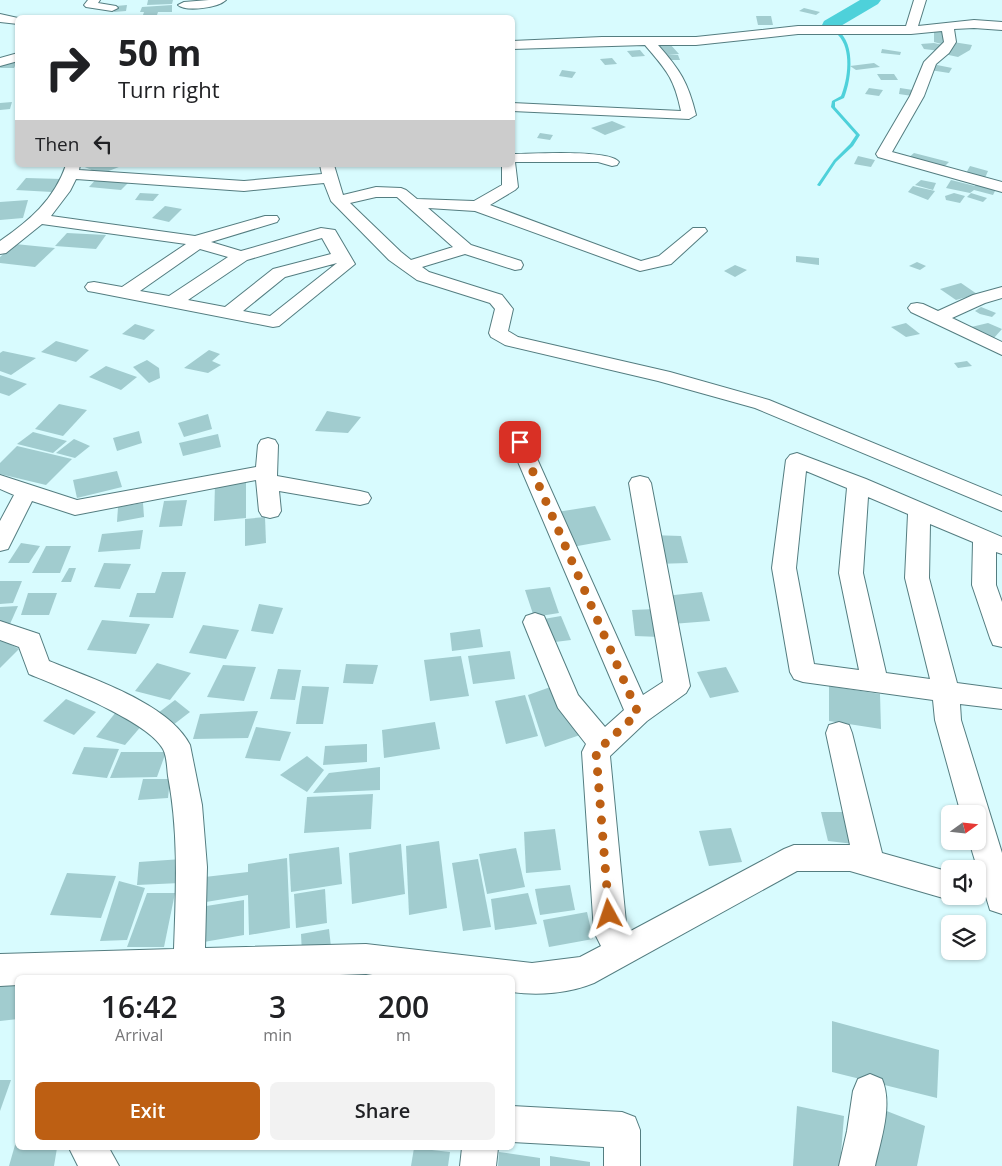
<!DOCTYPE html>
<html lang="en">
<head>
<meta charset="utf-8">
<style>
  :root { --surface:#fff; --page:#f2f2f2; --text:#202124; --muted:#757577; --accent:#bd5f13 }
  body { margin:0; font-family:"Open Sans",sans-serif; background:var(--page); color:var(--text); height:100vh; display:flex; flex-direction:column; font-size:19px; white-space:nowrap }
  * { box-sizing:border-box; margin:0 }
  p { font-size:16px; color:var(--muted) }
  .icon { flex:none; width:28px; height:28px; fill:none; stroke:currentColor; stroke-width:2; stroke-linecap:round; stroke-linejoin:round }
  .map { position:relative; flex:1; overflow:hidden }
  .drawer { position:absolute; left:15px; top:975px; width:500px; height:175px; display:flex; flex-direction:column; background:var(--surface); border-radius:8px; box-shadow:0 1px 4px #0004 }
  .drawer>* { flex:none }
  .top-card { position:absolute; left:15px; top:15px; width:500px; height:152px; border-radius:8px; box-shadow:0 1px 4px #0004; background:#fff; color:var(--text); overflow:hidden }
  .needle { width:32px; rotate:75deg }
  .tools { position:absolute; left:941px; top:805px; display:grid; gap:10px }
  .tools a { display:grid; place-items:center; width:45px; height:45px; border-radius:8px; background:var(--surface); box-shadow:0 1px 4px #0004; font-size:25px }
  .pin { position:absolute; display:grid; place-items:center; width:42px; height:42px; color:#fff; margin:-21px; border-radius:10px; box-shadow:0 2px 8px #0006 }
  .me { position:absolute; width:55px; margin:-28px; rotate:355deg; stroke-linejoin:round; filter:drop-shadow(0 0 4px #0008) }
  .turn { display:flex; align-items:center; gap:18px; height:105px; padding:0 20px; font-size:22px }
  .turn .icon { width:65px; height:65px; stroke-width:2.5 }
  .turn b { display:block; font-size:35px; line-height:42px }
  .then { display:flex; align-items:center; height:48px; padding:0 20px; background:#0003; gap:10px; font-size:19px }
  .eta { display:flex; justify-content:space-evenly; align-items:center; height:85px; text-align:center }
  .eta b { font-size:30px; font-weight:600; line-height:35px }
  .action { display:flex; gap:10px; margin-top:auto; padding:10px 20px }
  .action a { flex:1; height:58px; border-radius:8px; background:var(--accent); color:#fff; font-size:20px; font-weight:600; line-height:58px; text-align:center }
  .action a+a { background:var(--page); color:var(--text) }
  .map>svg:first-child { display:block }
</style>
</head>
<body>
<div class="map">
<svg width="1002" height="1166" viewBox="0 0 1002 1166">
  <rect width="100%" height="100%" fill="#d8fbfe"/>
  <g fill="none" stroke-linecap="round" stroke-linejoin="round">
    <path fill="#4ed1da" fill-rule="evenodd" d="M832,28c25,8 20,51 12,70l-9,4v5l25,28 -7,11 -17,16 -16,24h-1l-2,-1 17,-25 16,-16 6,-9 -25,-28 1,-6 9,-5c7,-17 11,-47 -3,-61 -2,-2 -4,-4 -6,-5z"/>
    <polygon fill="#4ed1da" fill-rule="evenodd" points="860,0 881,0 878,4 839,27 836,31 830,32 824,31 821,27 824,21"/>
  </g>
  <g fill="#a1cccf">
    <polygon points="148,0 173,0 172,4 147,5"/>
    <polygon points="127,5 126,11 114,12 116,6"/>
    <polygon points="172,5 172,12 158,12 157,15 167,15 166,18 148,18 149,15 143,15 144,12 140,12 142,7"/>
    <polygon points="804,8 820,12 816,15 799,11"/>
    <polygon points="756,16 771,16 773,25 758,25"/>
    <polygon points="941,30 947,32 945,45 934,42 934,32"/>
    <polygon points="953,42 972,45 970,50 958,57 944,54"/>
    <polygon points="669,43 679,54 668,55 678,55 680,60 669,60 656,44"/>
    <polygon points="934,43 943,45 940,51 924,49 921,44"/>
    <polygon points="882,49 901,52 900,55 881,53"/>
    <polygon points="640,50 645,56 632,57 627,51"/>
    <polygon points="612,58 617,64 605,65 600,59"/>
    <polygon points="2,62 17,62 14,68 0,68"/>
    <polygon points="874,63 880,67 856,70 850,66"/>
    <polygon points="932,64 952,68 949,73 930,70"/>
    <polygon points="562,70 576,72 572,78 559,76"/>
    <polygon points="877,74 894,74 898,80 881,80"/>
    <polygon points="869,88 883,90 879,96 865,94"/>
    <polygon points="900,88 913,90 912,96 899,94"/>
    <polygon points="12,102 10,109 0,110 0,103"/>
    <polygon points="612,121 626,127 605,135 591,128"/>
    <polygon points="540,133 553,135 550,140 537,138"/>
    <polygon points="914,153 949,162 943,168 907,159"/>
    <polygon points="858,156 875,160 871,167 854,164"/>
    <polygon points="80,165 124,165 101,174"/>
    <polygon points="970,166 988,171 984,180 965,175"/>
    <polygon points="98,177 131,180 121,190 89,187"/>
    <polygon points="26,178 62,179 52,192 16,190"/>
    <polygon points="921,180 936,183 933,190 915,185"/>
    <polygon points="951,180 975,186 976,182 997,187 993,195 974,190 970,193 946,188"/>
    <polygon points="913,186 935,191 928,200 908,192"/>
    <polygon points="140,193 159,194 153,201 135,200"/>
    <polygon points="954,193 965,196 960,203 946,200 945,196"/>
    <polygon points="971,193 987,198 983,202 967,197"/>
    <polygon points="28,200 23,218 0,220 0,202"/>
    <polygon points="165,206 182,209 169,222 152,218"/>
    <polygon points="67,233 106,235 96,249 55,246"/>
    <polygon points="15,244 55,248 35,267 0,263 0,257"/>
    <polygon points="796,256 819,258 819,265 796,262"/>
    <polygon points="917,262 926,266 920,270 909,266"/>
    <polygon points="735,265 747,270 735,277 724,271"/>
    <polygon points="961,283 977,294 956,300 940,289"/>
    <polygon points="981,307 996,313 992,317 980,314 975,311"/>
    <polygon points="906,323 920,334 906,337 891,327"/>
    <polygon points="988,323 1002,329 993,339 967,328"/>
    <polygon points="135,324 155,330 144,340 122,334"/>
    <polygon points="56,341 89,350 76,362 41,352"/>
    <polygon points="209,350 220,354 212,361 221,365 208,373 184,368"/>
    <polygon points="3,351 36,358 11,375 0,371 0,353"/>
    <polygon points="147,360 159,368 160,378 149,383 133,367"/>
    <polygon points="967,361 972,366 958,368 954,363"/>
    <polygon points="106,366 137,377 121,390 89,377"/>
    <polygon points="0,375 27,384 9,396 0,393"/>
    <polygon points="59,404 87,410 63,436 35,429"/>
    <polygon points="327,411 361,417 348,433 315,431"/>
    <polygon points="208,414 212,429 184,437 178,423"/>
    <polygon points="139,431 142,443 117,451 113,438"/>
    <polygon points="33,432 67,441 53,453 17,444"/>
    <polygon points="218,434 221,447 183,456 179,443"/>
    <polygon points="74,439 90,446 75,458 56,453"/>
    <polygon points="17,446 72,459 46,485 0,474 0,463"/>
    <polygon points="117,471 122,487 77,498 73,480"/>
    <polygon points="246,481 246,518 214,521 215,484"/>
    <polygon points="187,500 182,526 159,527 164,501"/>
    <polygon points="143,503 144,517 117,522 118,507"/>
    <polygon points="595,506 611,540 572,547 557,512"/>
    <polygon points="265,517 266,543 245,546 245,519"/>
    <polygon points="143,530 140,549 98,552 102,534"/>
    <polygon points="650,535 681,536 688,563 655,564"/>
    <polygon points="21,543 40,546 29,563 8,563"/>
    <polygon points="46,546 71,546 60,573 32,573"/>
    <polygon points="104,563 131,564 120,589 94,587"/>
    <polygon points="69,568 76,568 71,582 61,582"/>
    <polygon points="162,572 186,572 173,618 129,617 137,593 155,593"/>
    <polygon points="0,581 22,581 13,603 0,604"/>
    <polygon points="550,587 559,613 534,617 525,590"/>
    <polygon points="702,592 710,621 672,624 665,596"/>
    <polygon points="28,593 57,593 49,615 21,615"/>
    <polygon points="259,604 283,608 273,634 251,631"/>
    <polygon points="18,606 10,624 0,622 0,607"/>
    <polygon points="655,609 660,637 635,636 632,610"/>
    <polygon points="561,616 571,640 547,643 538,620"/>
    <polygon points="102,620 150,624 136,654 87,650"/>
    <polygon points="203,625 239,630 226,659 189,653"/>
    <polygon points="480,629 483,647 452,651 450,633"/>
    <polygon points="0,639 19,649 0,668"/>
    <polygon points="510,651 515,679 473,684 468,656"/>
    <polygon points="461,656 469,696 430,701 424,660"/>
    <polygon points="157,663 191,673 170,700 135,691"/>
    <polygon points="346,664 378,665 373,684 343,683"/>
    <polygon points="223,665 256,667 244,701 207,697"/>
    <polygon points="726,667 739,692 710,698 697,672"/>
    <polygon points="278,669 301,670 295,700 270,699"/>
    <polygon points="559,684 580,735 545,747 528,695"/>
    <polygon points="302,686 329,687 323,724 296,724"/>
    <polygon points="829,686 880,694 881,729 829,721"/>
    <polygon points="525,695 538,736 506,744 495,701"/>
    <polygon points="66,699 96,712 74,735 43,721"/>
    <polygon points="175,700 190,712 173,725 158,713"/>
    <polygon points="258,711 248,738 193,739 200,714"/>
    <polygon points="116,712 143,724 125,745 96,737"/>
    <polygon points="435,722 440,749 384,758 382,730"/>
    <polygon points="256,727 291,732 280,761 245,758"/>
    <polygon points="367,744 367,762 323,765 325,746"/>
    <polygon points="84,747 119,749 107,778 72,774"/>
    <polygon points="121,752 166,752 157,777 110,778"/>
    <polygon points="307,756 324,770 307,792 280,775"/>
    <polygon points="380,767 380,790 313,793 329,773"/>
    <polygon points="143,779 170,779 168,798 138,800"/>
    <polygon points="373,794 371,829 304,833 307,797"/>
    <polygon points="821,812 857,812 854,844 828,841"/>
    <polygon points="731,828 742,862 709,866 699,831"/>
    <polygon points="555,829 561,870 526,873 524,832"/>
    <polygon points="439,841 447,908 409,915 406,846"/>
    <polygon points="401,844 405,894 352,904 349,853"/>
    <polygon points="339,847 342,884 291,892 289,854"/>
    <polygon points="516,848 525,887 487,894 479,854"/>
    <polygon points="287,858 290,928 249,935 248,895 194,904 196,878 248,872 248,864"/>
    <polygon points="182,859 180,883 137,885 139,862"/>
    <polygon points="478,859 491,927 463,931 452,863"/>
    <polygon points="67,873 116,876 101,918 50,915"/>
    <polygon points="119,881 145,888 127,940 100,941"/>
    <polygon points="570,885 575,910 540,915 535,889"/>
    <polygon points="325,889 327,923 296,928 294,894"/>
    <polygon points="147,893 175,893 164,947 127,947"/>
    <polygon points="528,893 537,924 495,930 491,899"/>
    <polygon points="244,900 244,935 198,943 200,907"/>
    <polygon points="587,912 593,939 549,947 543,920"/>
    <polygon points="329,929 331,947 302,954 301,934"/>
    <polygon points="0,977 18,977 18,1019 0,1021"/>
    <polygon points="832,1021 939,1050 937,1098 832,1072"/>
    <polygon points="0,1080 11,1080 0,1111"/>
    <polygon points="797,1106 844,1116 840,1166 793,1166"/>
    <polygon points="879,1108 925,1126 917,1166 868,1166"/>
    <polygon points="17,1138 18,1148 57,1148 54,1166 9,1166"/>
    <polygon points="414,1148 450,1152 448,1166 411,1166"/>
    <polygon points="499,1152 540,1158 540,1166 498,1166"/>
    <polygon points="550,1156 590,1162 590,1166 550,1166"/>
  </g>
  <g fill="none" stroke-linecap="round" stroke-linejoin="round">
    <g stroke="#547d80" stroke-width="2">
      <g id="minor">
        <polygon points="88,0 100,0 98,3 116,6 118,8 112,11 86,7 84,5"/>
        <path d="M209,0h17c-8,8 -40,12 -48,5l6,-3z"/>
        <path d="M914,0h12l-8,26 56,-6 28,2v8l-28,-2 -20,1 2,13 -7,11 -13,11 -12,32 -32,56 110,30v10l-124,-35 -2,-3 34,-58 14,-34 20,-20 -2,-11 -31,3h-113l-102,11h-38c22,25 30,37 38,70l-7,4 -177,-8v-8l169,8c-7,-34 -15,-41 -36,-66l-133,4v-8l90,-4h94l102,-11h108z"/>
        <polygon points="0,14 18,18 18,24 0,22"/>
        <polygon points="18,53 18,61 0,66 0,58"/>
        <path d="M512,154c19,0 98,-5 107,8l-2,3 -5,1 -14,-4h-83l3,25 -3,3 -25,15 151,56 18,-5 34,-28h12l2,3 -36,33 -31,7 -165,-60 -47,-3 43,37 50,16 2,4 -2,4 -6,1 -50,-16 -43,13 7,5 73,23 11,14 -5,22 10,6 152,35 99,28 233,96v15l-247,-103 -97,-27 -153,-36 -14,-8 -2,-4 6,-24 -5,-6 -73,-23 -28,-20 -58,-59 -7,-18 -80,8 -168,-12 -6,12 -19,25 144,20 70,-20h12l2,3 -2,3 -66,20 30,9 80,-23 14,2 20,34 -76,62 -6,1 -179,-35 -6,-1 -3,-4 3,-4 6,-1 28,5 64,-43 -144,-20 -36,29 -6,1v-13c29,-20 54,-41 66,-76h14l-1,5 165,11 78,-7 -2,-9h14l9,30 33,-8 25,1 5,2 11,9 57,2 28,-16v-20h10zM376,197h21l56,50 -42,13 -10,-8 -51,-49zM322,238l9,16 -58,15 -48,38 -37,-7 59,-40zM200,249l28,8 -59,39 -29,-5zM337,263l-67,53 -27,-5 42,-34z"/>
        <polygon points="1002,287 1002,298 985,303 952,318 1002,342 1002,355 911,312 908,308 911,304 917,303 923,304 938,311 973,295"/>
        <path d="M520,436l7,2 3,5 113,252 20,-13 -34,-199 3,-5 8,-2 8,2 3,5 39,203 -4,7 -39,28 -37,35 17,177 157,-84 10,-4h56l-24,-112 3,-8 10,-3 10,3 3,8 30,120 68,19v24h9l-9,4 -100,-29h-53l-203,112c-24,10 -55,13 -82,9v-14h-120l-26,-4 -105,4h-243v7l-18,1v-32l174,-5c2,-58 5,-116 -6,-173 -1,-8 -1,-20 -5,-27 -15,-28 -103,-62 -134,-75l-10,-27 -19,-7v-19l39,13 10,27c41,17 120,42 141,84l12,60 5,62 -2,81 161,-4 166,19 48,-6 21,-11 -7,-14 -12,-180 4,-8 -28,-36 -35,-86 3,-6 9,-3 9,3 34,79 27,32 19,-17 -114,-267 3,-5z"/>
        <polygon points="268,438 275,440 278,445 277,476 360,491 368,493 371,498 368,503 360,505 279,491 281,511 278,516 270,518 262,516 259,511 256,480 75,515 32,501 8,549 0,551 0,521 14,495 0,489 0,475 77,500 256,467 258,445 261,440"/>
        <path d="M797,453l69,26 136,58v17l-6,-2v33l6,17v45l-9,-2 -3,-7 -18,-53 1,-43 -43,-18 -1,54 28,105 45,6v20l-42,-5 1,16 41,133v61l-12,-4 -21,-69h9v-27h-17l-26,-94 -2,-20 -130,-18 -9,-3 -4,-7 -18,-104 14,-108 4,-5zM806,471l41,17 -8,85 20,97 -45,-6 -18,-96zM868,497l40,17 -3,64 25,101 -44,-6 -23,-100z"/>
        <path d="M870,1074l12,5c11,26 -1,60 -7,87h-36l8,-35 6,-40 5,-12z"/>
        <polygon points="512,1106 622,1112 635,1117 640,1130 640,1166 604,1166 604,1147 512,1142"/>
        <polygon points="69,1148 109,1148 119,1166 78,1166"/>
        <polygon points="462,1148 498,1148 496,1166 460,1166"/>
      </g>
    </g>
    <use href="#minor" fill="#fff" fill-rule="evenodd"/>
  </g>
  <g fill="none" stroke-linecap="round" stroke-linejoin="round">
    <polyline stroke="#bd5f13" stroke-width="9" stroke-dasharray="0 16.2" points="520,442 638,713 596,752 609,914"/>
  </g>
</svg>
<div class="tools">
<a><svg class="needle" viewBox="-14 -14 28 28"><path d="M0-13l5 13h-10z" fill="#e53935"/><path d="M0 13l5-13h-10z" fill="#757577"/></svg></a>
<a><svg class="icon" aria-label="sound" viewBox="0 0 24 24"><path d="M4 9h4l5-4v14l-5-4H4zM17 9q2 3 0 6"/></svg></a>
<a><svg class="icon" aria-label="layers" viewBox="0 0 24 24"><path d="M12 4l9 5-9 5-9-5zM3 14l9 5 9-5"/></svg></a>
</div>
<div class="pin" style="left:520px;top:442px;background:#d93025"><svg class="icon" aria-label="arrive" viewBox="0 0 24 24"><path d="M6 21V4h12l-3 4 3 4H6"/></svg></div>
<svg class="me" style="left:609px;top:914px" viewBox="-20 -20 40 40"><path d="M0-17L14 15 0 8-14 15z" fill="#bd5f13" stroke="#fff" stroke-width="4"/></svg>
<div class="top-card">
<div class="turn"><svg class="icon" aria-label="right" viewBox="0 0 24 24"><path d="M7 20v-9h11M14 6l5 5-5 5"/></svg><div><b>50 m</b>Turn right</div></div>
<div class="then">Then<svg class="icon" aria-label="left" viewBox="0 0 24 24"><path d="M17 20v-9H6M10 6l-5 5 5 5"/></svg></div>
</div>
<section class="drawer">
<div class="eta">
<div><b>16:42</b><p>Arrival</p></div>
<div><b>3</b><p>min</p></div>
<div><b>200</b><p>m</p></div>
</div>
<div class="action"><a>Exit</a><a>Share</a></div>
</section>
</div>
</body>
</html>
